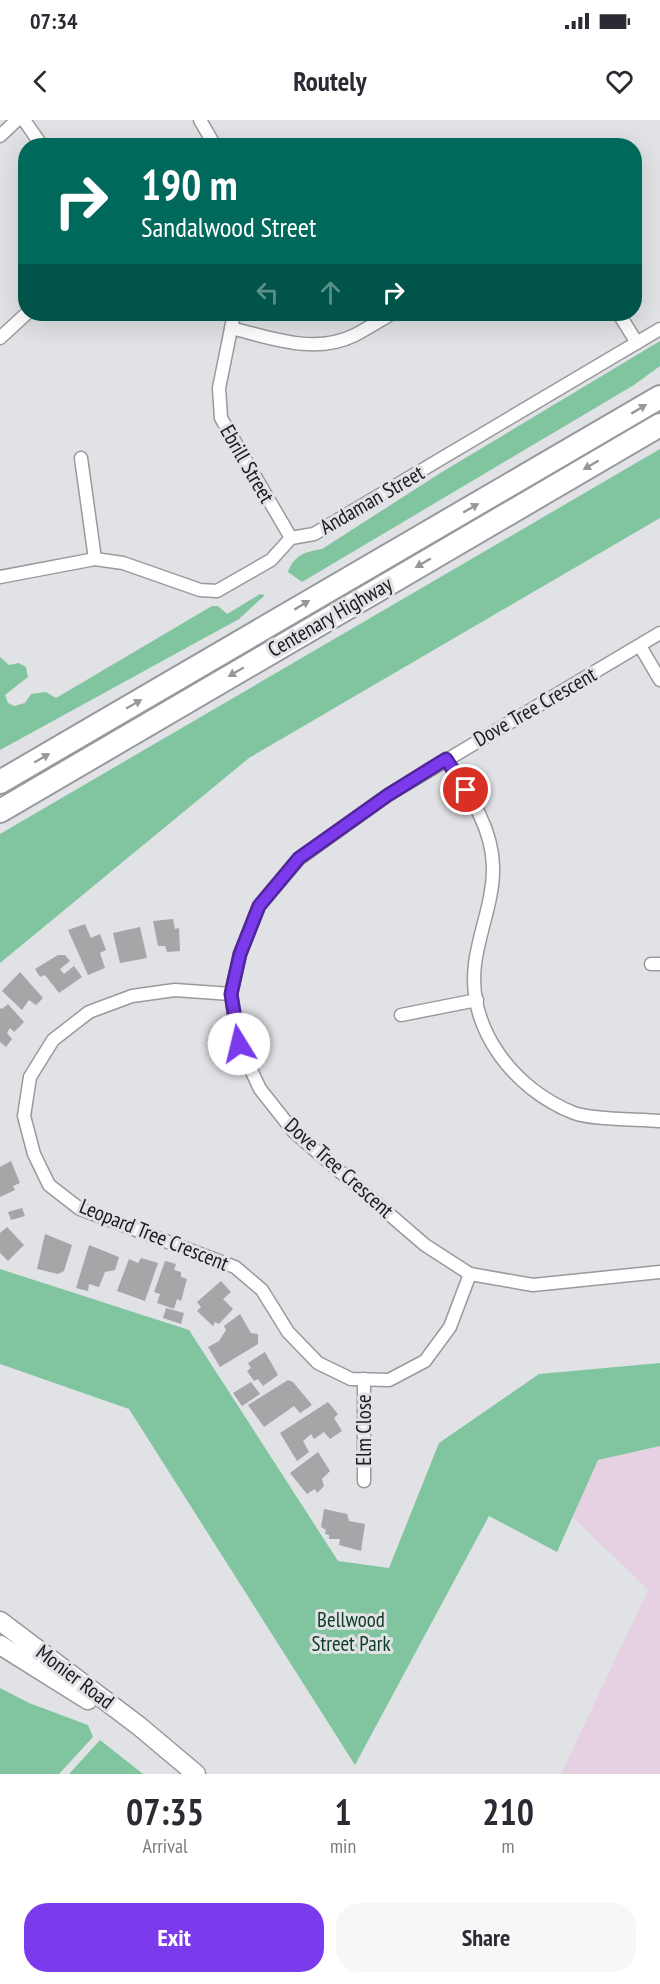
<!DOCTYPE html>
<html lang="en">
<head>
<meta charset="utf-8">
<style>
  :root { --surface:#fff; --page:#f7f7f7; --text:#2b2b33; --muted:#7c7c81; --accent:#7c3aed }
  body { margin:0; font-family:"PT Sans Narrow",sans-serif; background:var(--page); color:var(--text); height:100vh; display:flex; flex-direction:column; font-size:22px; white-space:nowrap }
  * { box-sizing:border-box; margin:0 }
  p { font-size:20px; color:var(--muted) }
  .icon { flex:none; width:33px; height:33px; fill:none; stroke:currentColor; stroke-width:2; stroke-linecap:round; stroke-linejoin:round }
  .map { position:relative; height:1654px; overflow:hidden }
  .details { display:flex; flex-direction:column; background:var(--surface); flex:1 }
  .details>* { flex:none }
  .guide { position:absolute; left:18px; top:18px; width:624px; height:183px; border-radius:24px; box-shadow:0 6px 24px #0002; background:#00695c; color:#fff; overflow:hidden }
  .pin { position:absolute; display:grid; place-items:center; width:51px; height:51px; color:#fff; margin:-26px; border:3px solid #fff; border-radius:50%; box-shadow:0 2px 6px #0007 }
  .me { position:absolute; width:66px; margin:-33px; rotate:351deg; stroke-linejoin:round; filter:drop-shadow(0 0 4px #0008) }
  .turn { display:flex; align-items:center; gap:21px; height:126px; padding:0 24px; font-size:27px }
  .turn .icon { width:78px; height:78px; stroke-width:2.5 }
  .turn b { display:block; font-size:42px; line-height:51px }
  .lanes { display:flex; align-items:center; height:57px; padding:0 24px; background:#0003; justify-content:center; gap:30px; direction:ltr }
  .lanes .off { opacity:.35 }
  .eta { display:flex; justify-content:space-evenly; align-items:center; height:102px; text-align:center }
  .eta b { font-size:36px; font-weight:700; line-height:42px }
  .cta { display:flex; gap:12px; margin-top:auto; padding:12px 24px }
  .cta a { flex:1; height:69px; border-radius:24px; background:var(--accent); color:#fff; font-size:24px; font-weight:700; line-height:69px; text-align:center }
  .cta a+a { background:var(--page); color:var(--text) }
  .status { display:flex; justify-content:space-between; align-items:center; height:42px; padding:0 30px; background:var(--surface); direction:ltr }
  .status svg { height:16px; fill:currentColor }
  header { display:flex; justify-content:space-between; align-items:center; height:78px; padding:0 24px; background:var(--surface); font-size:27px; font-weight:700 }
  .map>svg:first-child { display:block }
</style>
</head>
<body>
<div class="status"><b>07:34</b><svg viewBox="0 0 49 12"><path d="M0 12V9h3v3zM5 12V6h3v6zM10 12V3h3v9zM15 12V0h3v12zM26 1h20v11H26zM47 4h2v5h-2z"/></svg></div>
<header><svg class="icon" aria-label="back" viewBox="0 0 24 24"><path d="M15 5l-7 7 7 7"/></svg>Routely<svg class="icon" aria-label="heart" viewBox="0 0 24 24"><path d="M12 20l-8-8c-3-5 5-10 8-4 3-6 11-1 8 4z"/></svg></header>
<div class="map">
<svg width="660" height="1654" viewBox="0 0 660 1654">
  <rect width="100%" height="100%" fill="#e1e2e5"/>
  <polygon fill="#e5d1e1" points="660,1326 660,1654 561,1654 648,1470 572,1396 598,1340"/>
  <g fill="#80c59f">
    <path d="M660,221v25l-26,19 -332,197 -14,-10c6,-17 17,-20 34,-23l120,-77z"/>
    <polygon points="660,329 660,398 249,638 0,843 0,714"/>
    <polygon points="260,474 265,475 239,499 0,630 0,537 9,545 19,543 26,547 28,557 5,575 8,583 14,586 25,583 31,574 46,572 56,578 212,486 218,486 227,494"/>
    <polygon points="0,1149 189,1210 338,1441 389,1448 439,1323 539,1254 660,1243 660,1326 598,1340 557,1432 489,1396 355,1645 129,1289 0,1244"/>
    <polygon points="0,1568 29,1583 88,1605 93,1617 59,1654 0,1654"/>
    <polygon points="100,1620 143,1654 69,1654"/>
  </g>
  <g fill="#a6a5a8">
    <polygon points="173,799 175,809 179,808 180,831 167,832 165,826 158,826 153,801"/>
    <polygon points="85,804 91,818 100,814 106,830 100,833 105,848 88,855 68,810"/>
    <polygon points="140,807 147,838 120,843 113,813"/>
    <polygon points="58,835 65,835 70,841 60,849 64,854 74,846 82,857 59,873 45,855 40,857 35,849"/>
    <polygon points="20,852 43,878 36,885 29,880 22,890 2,871"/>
    <polygon points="8,884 24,902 14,912 10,908 7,913 12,919 6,927 0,922 0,888 2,889"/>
    <polygon points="11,1041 20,1063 13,1066 15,1070 0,1077 0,1047"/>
    <polygon points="22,1088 25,1096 11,1100 8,1092"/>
    <polygon points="7,1107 24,1125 8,1141 0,1133 0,1113"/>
    <polygon points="45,1114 72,1125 64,1151 58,1154 37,1149"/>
    <polygon points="89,1125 119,1137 115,1150 105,1152 99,1167 89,1164 88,1171 76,1168"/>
    <polygon points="141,1138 158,1143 145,1181 117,1171 129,1139 138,1143"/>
    <polygon points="165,1141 176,1144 174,1150 181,1152 181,1157 187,1159 181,1181 177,1179 174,1189 157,1183 160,1174 154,1172"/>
    <polygon points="221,1161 231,1172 223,1179 233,1189 219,1204 215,1202 213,1206 197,1191 201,1187 197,1182"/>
    <polygon points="166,1188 184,1193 181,1204 163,1198"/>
    <polygon points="240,1194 251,1213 258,1214 258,1224 220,1247 208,1227 219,1221 226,1210 224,1206"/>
    <polygon points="265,1232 278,1255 263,1266 258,1259 254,1261 247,1251 251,1248 248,1243"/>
    <polygon points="288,1260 293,1262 312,1285 300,1293 294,1286 264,1307 248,1285"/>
    <polygon points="251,1262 260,1274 242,1286 233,1273"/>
    <polygon points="328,1282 338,1294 334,1298 342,1311 330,1319 324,1312 314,1319 311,1314 303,1321 309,1332 297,1341 280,1313"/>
    <polygon points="318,1332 330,1351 322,1359 324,1366 317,1373 315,1369 307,1374 290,1353"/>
    <polygon points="324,1389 347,1394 349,1401 365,1404 361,1431 339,1425 340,1419 329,1419 329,1415 325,1414 326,1410 321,1407"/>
  </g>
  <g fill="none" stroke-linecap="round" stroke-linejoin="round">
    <g stroke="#999a9e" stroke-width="15">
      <g id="minor">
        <polyline points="24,0 42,26"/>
        <polyline points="200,0 215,26"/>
        <polyline points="0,16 17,0"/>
        <polyline points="234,194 219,268 221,298 291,418"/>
        <polyline points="619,194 637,223"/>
        <path d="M231,208c41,10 83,27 124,7 12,-6 24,-14 36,-21"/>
        <polyline points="0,218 26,194"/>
        <polyline points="81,338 95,439"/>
        <polyline points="0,457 95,439 123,443 200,470 217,471 271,440 291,418 314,414 660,209"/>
        <polyline points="660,513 388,675 299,739 259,786 240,834 231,874 239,924 260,969 294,1012 425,1125 470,1154 533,1165 660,1152"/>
        <polyline points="640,526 660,560"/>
        <path d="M446,640c21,32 46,65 47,106 1,34 -14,65 -18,98 -8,66 40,126 99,149 19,7 64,6 86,8"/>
        <polyline points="651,844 660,844"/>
        <polyline points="231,874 175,870 132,876 89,892 53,920 30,957 24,996 34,1034 49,1065 80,1089 235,1147 262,1170 288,1212 318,1243 351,1259 389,1260 425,1241 450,1207 470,1154"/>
        <polyline points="401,895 477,880"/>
        <polyline points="364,1361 364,1259"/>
      </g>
    </g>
    <g stroke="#999a9e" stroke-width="21">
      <g id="secondary">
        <polyline points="0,1501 139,1606 196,1654"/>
        <polyline points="0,1525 88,1580"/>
      </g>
    </g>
    <g stroke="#999a9e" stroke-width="26">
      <g id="motorway">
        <polyline points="0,662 660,277"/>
        <polyline points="0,691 660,305"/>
      </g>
    </g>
    <use href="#minor" stroke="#fff" stroke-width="12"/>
    <use href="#secondary" stroke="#fff" stroke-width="18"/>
    <use href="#motorway" stroke="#fff" stroke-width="22"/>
  </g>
  <defs><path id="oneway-solid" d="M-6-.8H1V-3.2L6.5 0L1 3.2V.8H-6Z" transform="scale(1.5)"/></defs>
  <g fill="#989899">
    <use href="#oneway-solid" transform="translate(639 289) rotate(-31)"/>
    <use href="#oneway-solid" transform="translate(591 345) rotate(150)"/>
    <use href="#oneway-solid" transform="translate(471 388) rotate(-30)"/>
    <use href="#oneway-solid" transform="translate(423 443) rotate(150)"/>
    <use href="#oneway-solid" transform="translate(302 485) rotate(-31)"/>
    <use href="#oneway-solid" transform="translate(236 552) rotate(150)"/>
    <use href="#oneway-solid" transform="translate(134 584) rotate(-30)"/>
    <use href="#oneway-solid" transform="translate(42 638) rotate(-30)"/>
  </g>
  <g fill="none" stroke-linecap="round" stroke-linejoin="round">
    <g stroke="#51269a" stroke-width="15">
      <polyline id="route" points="239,924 231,874 240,834 259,786 299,738 388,675 446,639 466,670"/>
    </g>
    <use href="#route" stroke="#7c3aed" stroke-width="10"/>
  </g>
  <g text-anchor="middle" stroke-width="6" stroke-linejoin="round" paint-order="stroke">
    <g font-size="21" fill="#1b1b1d" stroke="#e1e2e5">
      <text transform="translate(247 344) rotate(60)" y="7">Ebrill Street</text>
      <text transform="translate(372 380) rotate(-30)" y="7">Andaman Street</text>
      <text transform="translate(330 497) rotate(-30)" y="7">Centenary Highway</text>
      <text transform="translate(535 587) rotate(-30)" y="7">Dove Tree Crescent</text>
      <text transform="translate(339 1048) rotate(42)" y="7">Dove Tree Crescent</text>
      <text transform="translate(154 1115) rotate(22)" y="7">Leopard Tree Crescent</text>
      <text transform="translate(364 1310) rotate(-90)" y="7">Elm Close</text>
      <text transform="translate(75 1557) rotate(37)" y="7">Monier Road</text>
    </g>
    <g font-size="21" fill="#0e3b26" stroke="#e1e2e5">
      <text x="351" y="1507">Bellwood<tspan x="351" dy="24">Street Park</tspan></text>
    </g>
  </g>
</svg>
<div class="pin" style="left:466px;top:670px;background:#d93025"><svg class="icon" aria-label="arrive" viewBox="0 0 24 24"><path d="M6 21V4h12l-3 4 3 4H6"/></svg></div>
<svg class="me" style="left:239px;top:924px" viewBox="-20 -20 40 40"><circle r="19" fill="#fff"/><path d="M0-13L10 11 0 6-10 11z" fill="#7c3aed"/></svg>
<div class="guide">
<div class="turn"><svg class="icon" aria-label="right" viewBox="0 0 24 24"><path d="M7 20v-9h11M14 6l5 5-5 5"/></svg><div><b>190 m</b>Sandalwood Street</div></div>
<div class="lanes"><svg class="icon off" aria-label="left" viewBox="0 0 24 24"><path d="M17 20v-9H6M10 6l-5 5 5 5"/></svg><svg class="icon off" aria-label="ahead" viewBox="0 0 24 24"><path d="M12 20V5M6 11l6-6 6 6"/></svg><svg class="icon" aria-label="right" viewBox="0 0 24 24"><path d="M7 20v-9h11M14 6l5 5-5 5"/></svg></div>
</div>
</div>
<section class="details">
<div class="eta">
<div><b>07:35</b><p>Arrival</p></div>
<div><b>1</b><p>min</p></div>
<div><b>210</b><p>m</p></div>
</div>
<div class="cta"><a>Exit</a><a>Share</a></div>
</section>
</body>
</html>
